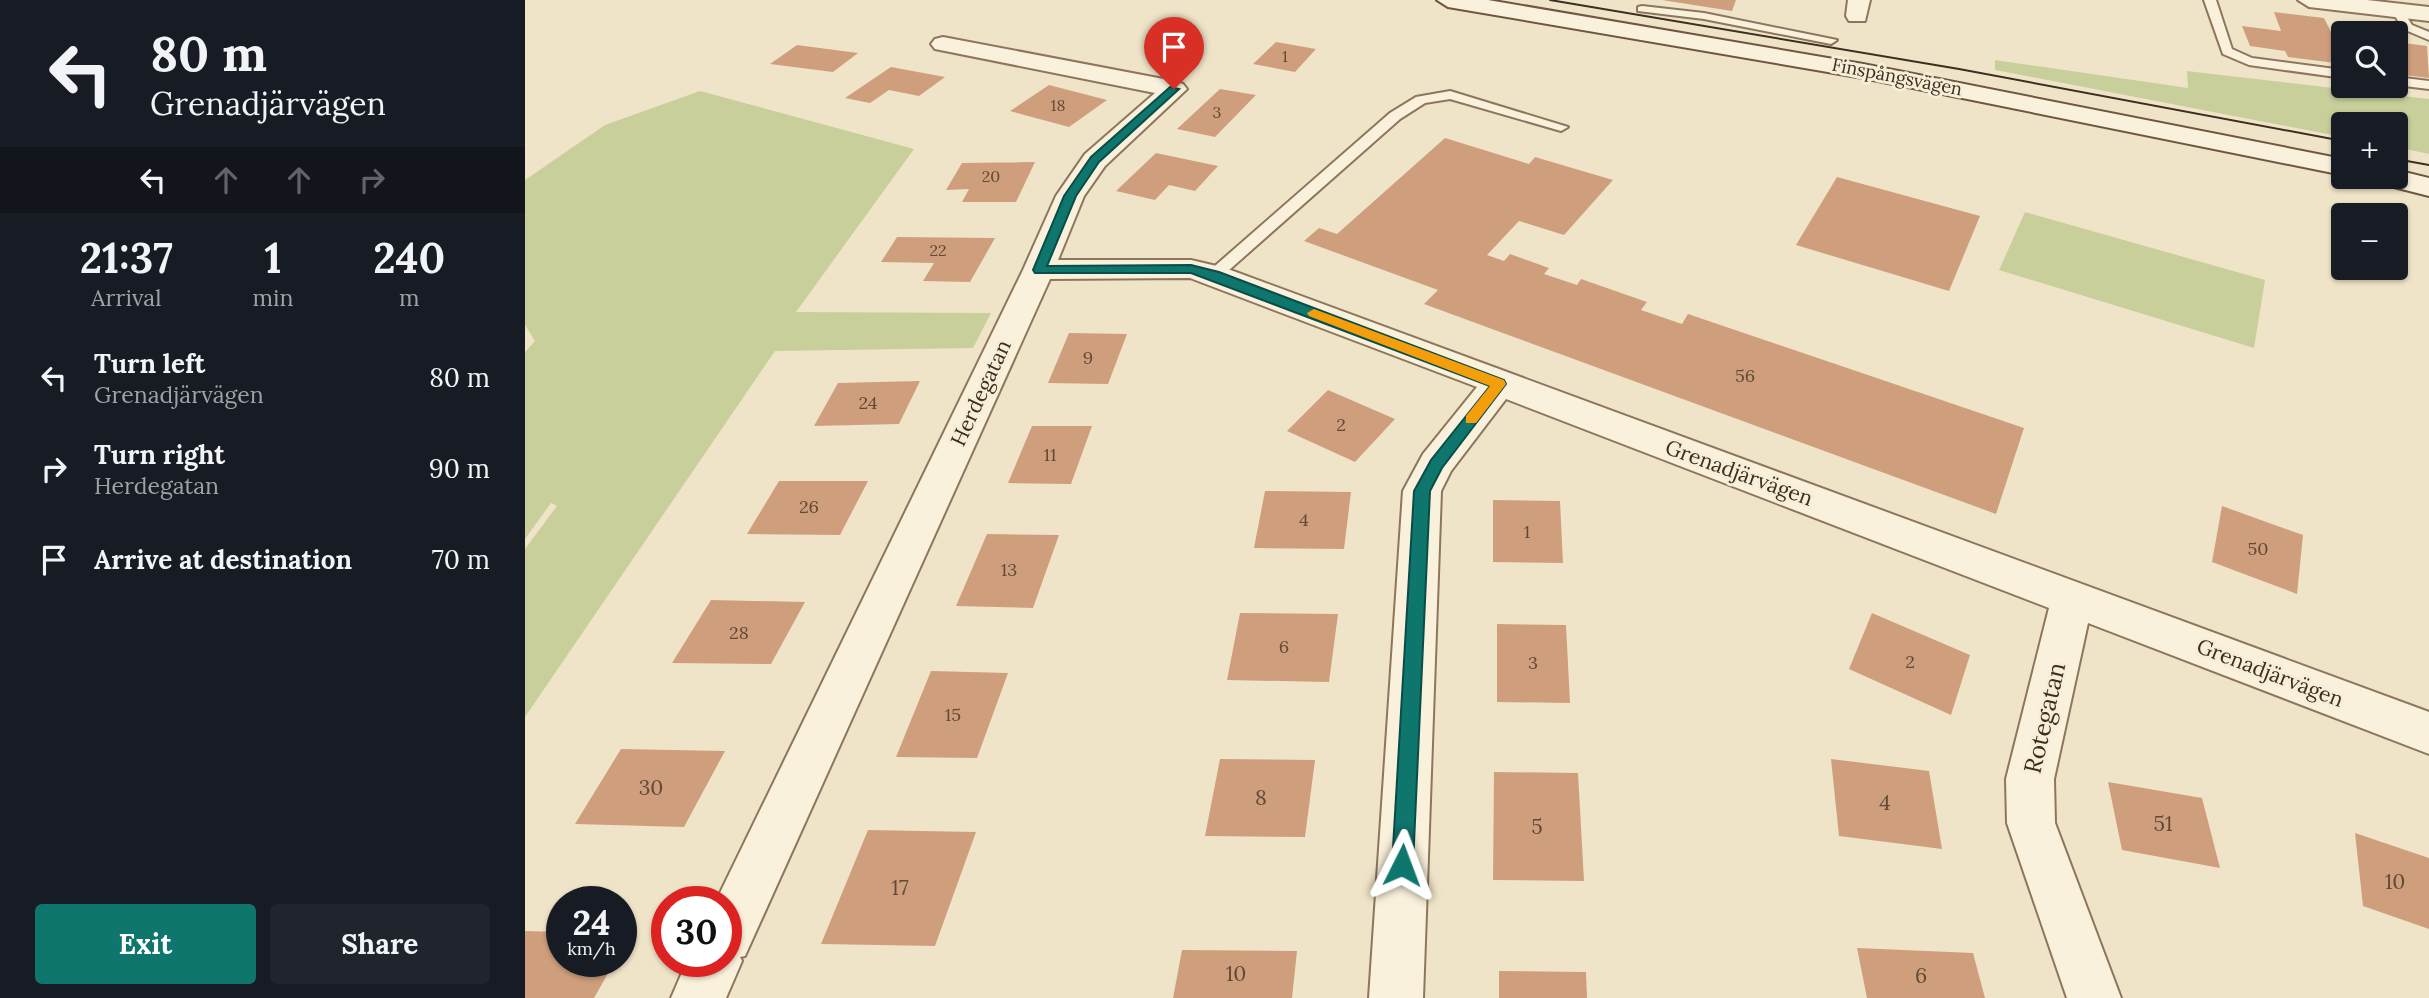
<!DOCTYPE html>
<html lang="en">
<head>
<meta charset="utf-8">
<style>
  :root { --surface:#171b24; --page:#20242c; --text:#f1f3f6; --muted:#9ea1a6; --accent:#0f766e }
  body { margin:0; font-family:Lora,serif; background:var(--page); color:var(--text); height:100vh; display:flex; flex-direction:column; font-size:26px; white-space:nowrap }
  * { box-sizing:border-box; margin:0 }
  p { font-size:23px; color:var(--muted) }
  .icon { flex:none; width:38px; height:38px; fill:none; stroke:currentColor; stroke-width:2; stroke-linecap:round; stroke-linejoin:round }
  .map { position:relative; flex:1; overflow:hidden }
  .drawer { display:flex; flex-direction:column; background:var(--surface); width:525px }
  .drawer>* { flex:none }
  .top-card { background:#171b24; color:var(--text); overflow:hidden }
  .fabs { position:absolute; left:1806px; top:21px; display:grid; gap:14px }
  .fabs a { display:grid; place-items:center; width:77px; height:77px; border-radius:7px; background:var(--surface); box-shadow:0 2px 5px #0004; font-size:35px }
  .speed { position:absolute; left:21px; top:886px; display:flex; gap:14px; font-size:35px; font-weight:700; text-align:center }
  .speed>* { display:grid; place-content:center; width:91px; height:91px; border-radius:50%; background:var(--surface); box-shadow:0 2px 5px #0004; line-height:1 }
  .speed small { font-size:18px; font-weight:400 }
  .speed .limit { border:10px solid #d22; background:#fff; color:#111 }
  .pin { position:absolute; display:grid; place-items:center; width:60px; height:60px; color:#fff; margin:-72px -30px; border-radius:50% 50% 50% 0; rotate:-45deg; box-shadow:0 0 7px #0007 }
  .pin .icon { rotate:45deg }
  .me { position:absolute; width:77px; margin:-38px; rotate:3deg; stroke-linejoin:round; filter:drop-shadow(0 0 5px #0008) }
  .turn { display:flex; align-items:center; gap:24px; height:147px; padding:0 35px; font-size:32px }
  .turn .icon { width:91px; height:91px; stroke-width:2.5 }
  .turn b { display:block; font-size:49px; line-height:60px }
  .lanes { display:flex; align-items:center; height:66px; padding:0 35px; background:#0003; justify-content:center; gap:35px; direction:ltr }
  .lanes .off { opacity:.35 }
  .eta { display:flex; justify-content:space-evenly; align-items:center; height:119px; text-align:center }
  .eta b { font-size:42px; font-weight:700; line-height:49px }
  .action { display:flex; gap:14px; margin-top:auto; padding:14px 35px }
  .action a { flex:1; height:80px; border-radius:7px; background:var(--accent); color:#fff; font-size:28px; font-weight:700; line-height:80px; text-align:center }
  .action a+a { background:var(--page); color:var(--text) }
  ul { padding:0; list-style:none }
  li { display:flex; align-items:center; gap:21px; height:91px; padding:0 35px }
  li div { flex:1 }
  li b { display:block; font-size:26px }
  li em { font-style:normal }
  main { display:flex; flex:1; min-height:0 }
  .map>svg:first-child { display:block }
</style>
</head>
<body>
<main>
<section class="drawer">
<div class="top-card">
<div class="turn"><svg class="icon" aria-label="left" viewBox="0 0 24 24"><path d="M17 20v-9H6M10 6l-5 5 5 5"/></svg><div><b>80 m</b>Grenadjärvägen</div></div>
<div class="lanes"><svg class="icon" aria-label="left" viewBox="0 0 24 24"><path d="M17 20v-9H6M10 6l-5 5 5 5"/></svg><svg class="icon off" aria-label="ahead" viewBox="0 0 24 24"><path d="M12 20V5M6 11l6-6 6 6"/></svg><svg class="icon off" aria-label="ahead" viewBox="0 0 24 24"><path d="M12 20V5M6 11l6-6 6 6"/></svg><svg class="icon off" aria-label="right" viewBox="0 0 24 24"><path d="M7 20v-9h11M14 6l5 5-5 5"/></svg></div>
</div>
<div class="eta">
<div><b>21:37</b><p>Arrival</p></div>
<div><b>1</b><p>min</p></div>
<div><b>240</b><p>m</p></div>
</div>
<ul>
<li><svg class="icon" aria-label="left" viewBox="0 0 24 24"><path d="M17 20v-9H6M10 6l-5 5 5 5"/></svg><div><b>Turn left</b><p>Grenadjärvägen</p></div><em>80 m</em></li>
<li><svg class="icon" aria-label="right" viewBox="0 0 24 24"><path d="M7 20v-9h11M14 6l5 5-5 5"/></svg><div><b>Turn right</b><p>Herdegatan</p></div><em>90 m</em></li>
<li><svg class="icon" aria-label="arrive" viewBox="0 0 24 24"><path d="M6 21V4h12l-3 4 3 4H6"/></svg><div><b>Arrive at destination</b></div><em>70 m</em></li>
</ul>
<div class="action"><a>Exit</a><a>Share</a></div>
</section>
<div class="map">
<svg width="1904" height="998" viewBox="0 0 1904 998">
  <rect width="100%" height="100%" fill="#f0e4c8"/>
  <g fill="#c9cf9b">
    <polygon points="1470,60 1663,88 1662,71 1904,99 1904,154 1871,147 1871,124 1818,124 1818,137 1470,70"/>
    <polygon points="175,91 389,149 271,312 466,313 448,348 250,351 0,717 0,549 32,506 26,503 0,539 0,352 10,341 0,325 0,180 80,125"/>
    <polygon points="1500,212 1740,280 1729,348 1474,270"/>
  </g>
  <g fill="#cf9f7d">
    <polygon points="1137,0 1211,0 1207,11"/>
    <polygon points="1749,12 1799,18 1807,34 1818,35 1818,64 1763,57 1760,51 1725,46 1717,26 1756,31"/>
    <polygon points="751,42 791,49 770,72 728,64"/>
    <polygon points="1871,42 1902,46 1904,78 1871,74"/>
    <polygon points="272,45 333,53 308,72 245,64"/>
    <polygon points="366,67 420,77 394,96 364,90 345,103 320,98"/>
    <polygon points="524,85 582,100 544,127 485,111"/>
    <polygon points="695,89 731,95 690,137 652,129"/>
    <polygon points="920,138 1004,164 1010,157 1088,180 1039,235 994,221 962,255 979,261 985,254 1024,268 1019,274 1052,285 1056,279 1122,302 1116,310 1157,324 1163,314 1499,428 1471,514 899,304 913,290 779,241 794,228 812,234"/>
    <polygon points="631,153 693,166 670,191 644,185 630,200 591,191"/>
    <polygon points="510,162 491,202 437,202 444,189 421,190 437,163"/>
    <polygon points="1312,177 1455,216 1424,291 1271,245"/>
    <polygon points="372,237 470,238 445,282 398,281 409,263 356,262"/>
    <polygon points="544,333 602,334 583,384 523,383"/>
    <polygon points="395,381 374,424 289,426 313,383"/>
    <polygon points="803,390 870,419 830,462 762,431"/>
    <polygon points="507,426 567,426 546,484 483,483"/>
    <polygon points="254,481 343,481 315,535 222,534"/>
    <polygon points="740,491 826,492 819,549 729,548"/>
    <polygon points="968,500 1035,501 1038,563 968,562"/>
    <polygon points="1697,506 1778,535 1772,594 1687,562"/>
    <polygon points="462,534 534,535 508,608 431,606"/>
    <polygon points="186,600 280,602 246,664 147,663"/>
    <polygon points="715,613 813,614 804,682 702,680"/>
    <polygon points="1347,613 1445,655 1426,715 1324,669"/>
    <polygon points="972,624 1041,625 1045,703 972,702"/>
    <polygon points="406,671 483,673 452,758 371,757"/>
    <polygon points="96,749 200,751 159,827 50,824"/>
    <polygon points="695,759 790,760 780,837 680,836"/>
    <polygon points="1306,759 1404,771 1417,849 1314,836"/>
    <polygon points="969,772 1053,773 1059,881 968,880"/>
    <polygon points="1583,782 1677,798 1695,868 1597,850"/>
    <polygon points="343,830 451,832 410,946 296,944"/>
    <polygon points="1830,833 1904,858 1904,929 1838,906"/>
    <polygon points="0,931 37,932 37,961 90,961 69,998 0,998"/>
    <polygon points="1332,948 1448,953 1460,998 1342,998"/>
    <polygon points="657,950 772,951 767,998 648,998"/>
    <polygon points="974,971 1061,972 1062,998 974,998"/>
  </g>
  <g fill="none" stroke-linecap="round" stroke-linejoin="round">
    <g stroke="#8d765c" stroke-width="4">
      <g id="service">
        <polygon points="1679,0 1691,0 1707,49 1727,58 1818,70 1818,78 1724,65 1698,54"/>
        <polygon points="1117,6 1179,13 1312,40 1306,44 1179,19 1113,11 1113,7"/>
        <polygon points="1869,9 1877,9 1887,25 1904,32 1904,40 1878,29 1867,11"/>
        <polygon points="1871,77 1904,81 1904,89 1871,85"/>
        <polygon points="925,91 1043,127 1036,131 925,99 900,103 875,119 695,278 683,278 683,272 865,113 891,97"/>
      </g>
    </g>
    <g stroke="#8d765c" stroke-width="4">
      <g id="minor">
        <polygon points="1323,0 1345,0 1340,21 1324,21 1321,16"/>
        <polygon points="1773,0 1842,0 1904,7 1904,21 1784,7"/>
        <polygon points="418,37 649,81 658,84 662,89 580,166 559,196 533,260 666,260 700,268 1904,712 1904,754 1563,623 1529,779 1530,823 1596,998 1542,998 1482,823 1481,779 1524,608 981,399 926,471 916,491 898,998 844,998 878,491 898,454 952,387 665,278 525,279 220,956 215,957 217,961 201,998 146,998 162,961 201,961 201,901 191,901 498,270 531,196 560,154 630,93 410,49 406,44 410,39"/>
      </g>
    </g>
    <g stroke="#6f573f" stroke-width="4">
      <g id="secondary">
        <polygon points="912,0 963,0 1338,64 1818,159 1818,175 1338,78 923,7"/>
        <polygon points="1871,170 1904,178 1904,196 1853,183 1849,177 1871,177"/>
      </g>
    </g>
    <use href="#service" fill="#faf1dc" fill-rule="evenodd"/>
    <use href="#minor" fill="#faf1dc" fill-rule="evenodd"/>
    <use href="#secondary" fill="#faf1dc" fill-rule="evenodd"/>
    <g stroke="#3d2e20" stroke-width="2">
      <polyline points="1025,0 1434,69 1818,141"/>
      <polyline points="1871,159 1904,165"/>
    </g>
  </g>
  <polygon fill="#0f766e" stroke="#0a4d48" stroke-width="2" points="645,87 654,89 574,162 551,196 522,266 666,265 694,272 979,380 981,384 917,468 905,491 888,865 885,872 877,875 870,872 867,865 889,491 906,460 965,386 666,273 510,273 508,270 539,196 566,157"/>
  <polygon fill="#f59e0b" points="789,309 979,380 981,384 951,423 941,423 941,416 965,386 784,316 782,313"/>
  <g text-anchor="middle" stroke-width="6" stroke-linejoin="round" paint-order="stroke">
    <g font-size="16" fill="#624a37">
      <text x="760" y="62">1</text>
      <text x="533" y="111">18</text>
      <text x="692" y="118">3</text>
      <text x="466" y="182">20</text>
      <text x="413" y="256">22</text>
    </g>
    <g font-size="18" fill="#3d2e20" stroke="#f7eed8">
      <text transform="translate(1372 77) rotate(11)" y="6">Finspångsvägen</text>
    </g>
    <g font-size="18" fill="#624a37">
      <text x="563" y="364">9</text>
      <text x="1220" y="382">56</text>
      <text x="343" y="409">24</text>
      <text x="816" y="431">2</text>
      <text x="525" y="461">11</text>
      <text x="284" y="513">26</text>
      <text x="779" y="526">4</text>
      <text x="1002" y="538">1</text>
      <text x="1733" y="555">50</text>
      <text x="484" y="576">13</text>
      <text x="214" y="639">28</text>
      <text x="759" y="653">6</text>
      <text x="1385" y="668">2</text>
      <text x="1008" y="669">3</text>
      <text x="428" y="721">15</text>
    </g>
    <g font-size="21" fill="#3d2e20" stroke="#f7eed8">
      <text transform="translate(456 393) rotate(-65)" y="7">Herdegatan</text>
      <text transform="translate(1214 473) rotate(20)" y="7">Grenadjärvägen</text>
      <text transform="translate(1745 673) rotate(21)" y="7">Grenadjärvägen</text>
    </g>
    <g font-size="21" fill="#624a37">
      <text x="126" y="795">30</text>
      <text x="736" y="805">8</text>
      <text x="1360" y="810">4</text>
      <text x="1638" y="831">51</text>
      <text x="1012" y="834">5</text>
      <text x="1870" y="889">10</text>
      <text x="375" y="895">17</text>
      <text x="711" y="981">10</text>
      <text x="1396" y="983">6</text>
    </g>
    <g font-size="24" fill="#3d2e20" stroke="#f7eed8">
      <text transform="translate(1520 718) rotate(-77)" y="8">Rotegatan</text>
    </g>
  </g>
</svg>
<div class="fabs">
<a><svg class="icon" aria-label="search" viewBox="0 0 24 24"><circle cx="10" cy="10" r="6"/><path d="M15 15l6 6"/></svg></a>
<a>+</a>
<a>−</a>
</div>
<div class="speed"><div>24<small>km/h</small></div><div class="limit">30</div></div>
<div class="pin" style="left:649px;top:89px;background:#d93025"><svg class="icon" aria-label="arrive" viewBox="0 0 24 24"><path d="M6 21V4h12l-3 4 3 4H6"/></svg></div>
<svg class="me" style="left:877px;top:865px" viewBox="-20 -20 40 40"><path d="M0-17L14 15 0 8-14 15z" fill="#0f766e" stroke="#fff" stroke-width="4"/></svg>
</div>
</main>
</body>
</html>
